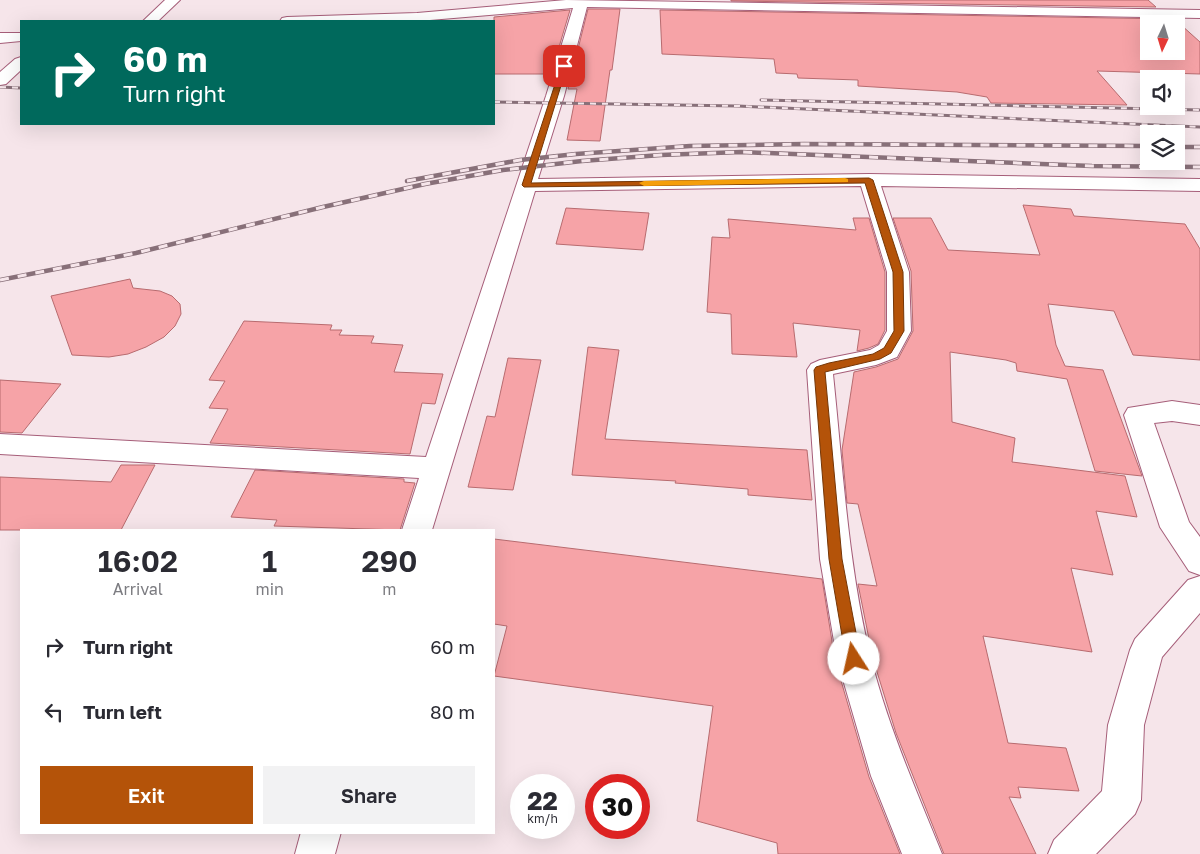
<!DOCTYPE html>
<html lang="en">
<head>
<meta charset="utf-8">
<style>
  :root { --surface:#fff; --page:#f2f2f3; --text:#2b2b33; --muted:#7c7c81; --accent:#b45309 }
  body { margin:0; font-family:"Golos Text",sans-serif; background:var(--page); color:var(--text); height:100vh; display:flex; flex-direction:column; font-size:19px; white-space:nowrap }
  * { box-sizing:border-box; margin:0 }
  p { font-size:16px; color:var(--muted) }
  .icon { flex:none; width:28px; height:28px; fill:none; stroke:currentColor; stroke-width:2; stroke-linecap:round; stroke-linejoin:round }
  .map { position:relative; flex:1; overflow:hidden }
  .sheet { position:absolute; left:20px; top:529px; width:475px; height:305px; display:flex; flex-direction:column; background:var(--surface); border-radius:0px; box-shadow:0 5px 20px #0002 }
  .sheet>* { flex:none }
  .banner { position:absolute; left:20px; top:20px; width:475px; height:105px; border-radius:0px; box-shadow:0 5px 20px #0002; background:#00695c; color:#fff; overflow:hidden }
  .needle { width:32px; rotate:184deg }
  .controls { position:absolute; left:1140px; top:15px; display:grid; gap:10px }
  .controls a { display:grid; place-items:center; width:45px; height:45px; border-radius:0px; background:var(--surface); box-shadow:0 5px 20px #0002; font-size:25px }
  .speed { position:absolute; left:510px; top:774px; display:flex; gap:10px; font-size:25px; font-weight:700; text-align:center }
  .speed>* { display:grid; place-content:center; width:65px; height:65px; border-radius:50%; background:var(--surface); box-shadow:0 5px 20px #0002; line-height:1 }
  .speed small { font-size:12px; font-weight:400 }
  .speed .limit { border:8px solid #d22; background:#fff; color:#111 }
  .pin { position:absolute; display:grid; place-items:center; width:42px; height:42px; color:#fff; margin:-21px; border-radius:10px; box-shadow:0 2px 8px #0006 }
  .me { position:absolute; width:55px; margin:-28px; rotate:350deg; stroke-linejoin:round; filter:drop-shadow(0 0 4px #0008) }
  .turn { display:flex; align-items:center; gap:18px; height:105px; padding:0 20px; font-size:22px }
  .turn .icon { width:65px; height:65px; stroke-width:2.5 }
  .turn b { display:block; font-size:35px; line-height:42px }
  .eta { display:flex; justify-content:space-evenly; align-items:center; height:85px; text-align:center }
  .eta b { font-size:30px; font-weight:600; line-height:35px }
  .action { display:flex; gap:10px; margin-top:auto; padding:10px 20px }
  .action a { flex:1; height:58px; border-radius:0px; background:var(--accent); color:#fff; font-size:20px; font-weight:600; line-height:58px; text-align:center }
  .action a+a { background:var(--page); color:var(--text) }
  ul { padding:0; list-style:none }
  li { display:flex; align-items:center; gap:15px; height:65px; padding:0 20px }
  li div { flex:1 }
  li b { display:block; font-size:19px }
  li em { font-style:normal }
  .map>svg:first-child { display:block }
</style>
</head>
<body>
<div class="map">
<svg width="1200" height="854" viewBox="0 0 1200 854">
  <rect width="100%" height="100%" fill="#f6e5ea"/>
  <g fill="#f6a3a7" stroke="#b86b6f">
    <polygon points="731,0 1148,0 1156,7 731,1"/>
    <polygon points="588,9 620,9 612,70 610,70 600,141 567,140 577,89 568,89"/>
    <polygon points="570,10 551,74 494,74 494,17"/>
    <polygon points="660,10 1170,19 1175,24 1149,24 1149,51 1176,51 1176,24 1180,24 1200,42 1200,74 1097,71 1127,105 991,103 987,97 957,92 858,86 858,80 798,78 797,74 776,73 774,59 662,54"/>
    <polygon points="1023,205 1071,209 1074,216 1185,224 1200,249 1200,360 1133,355 1114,311 1048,304 1056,345 1065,366 1103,370 1142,476 1095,471 1067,379 1017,371 1016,363 1006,360 950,352 952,422 1015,438 1012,462 1125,476 1137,517 1096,511 1113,575 1071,568 1092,652 983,636 1008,743 1066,748 1079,791 1018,787 1021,798 1009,797 1036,854 944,854 896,733 873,659 858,584 877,586 858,504 847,503 842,450 854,372 876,367 898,359 913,331 911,271 893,218 931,218 948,250 1040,255"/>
    <polygon points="566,208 649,213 643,250 556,244"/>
    <polygon points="853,218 869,218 885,272 885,330 878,344 869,348 857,351 860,330 793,323 797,357 732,354 731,314 707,312 712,237 730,238 728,219 856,230"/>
    <polygon points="130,279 133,288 160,291 172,296 180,304 181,314 175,326 164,337 146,347 128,354 109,357 72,355 51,296"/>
    <polygon points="244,321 332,325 330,330 342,330 339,335 374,336 371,343 403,345 394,372 443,374 435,404 422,403 410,454 210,443 228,409 209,408 225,381 209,380"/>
    <polygon points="588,347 619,350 605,439 807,450 812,500 748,495 748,489 675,483 676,481 572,475"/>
    <polygon points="508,358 541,360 513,490 468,487 487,416 495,417"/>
    <polygon points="0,380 61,384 22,433 0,432"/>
    <polygon points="121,465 155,465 121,530 0,530 0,477 111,482"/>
    <polygon points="255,470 404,479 404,482 415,483 400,530 274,526 277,520 231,517"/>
    <polygon points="494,539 822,579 835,660 869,777 900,854 778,854 777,843 697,821 713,706 494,676 507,626 494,624"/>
  </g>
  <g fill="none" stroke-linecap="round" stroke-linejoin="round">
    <g stroke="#a65e79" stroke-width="2">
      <g id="minor">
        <polygon points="165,0 180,0 158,21 143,21"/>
        <path d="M566,0l634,10v8l-613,-11 -23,89 -26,83 331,-5 331,5v12l-319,-5 28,86 2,59 -14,26 -21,8 -43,9c10,95 15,192 38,285 17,67 45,131 71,195h-40l-31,-78 -34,-117 -17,-100 -13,-189 4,-6 9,-4 50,-10 9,-5 8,-14v-59l-26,-86 -326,5 -103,339h-30l17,-52 -419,-24v-20l426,23 120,-361 27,-88 -155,13h-138l2,-3 5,-1 130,-4z"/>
        <polygon points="0,33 21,33 21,41 0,43"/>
        <polygon points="21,57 21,70 6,84 0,85 0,72 15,59"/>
        <polygon points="1172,401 1200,405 1200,425 1172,421 1154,423 1189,522 1200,537 1200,575 1189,571 1160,527 1124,415 1128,408"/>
        <polygon points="1200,576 1200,613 1162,657 1144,725 1141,800 1135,814 1096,854 1048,854 1054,840 1102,791 1108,725 1130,650 1135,639 1188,580"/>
        <polygon points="301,832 341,832 335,854 295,854"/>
      </g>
    </g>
    <use href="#minor" fill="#fff" fill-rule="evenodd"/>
    <g stroke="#887079" stroke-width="3">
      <g id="rail-far1">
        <polyline points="0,87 21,88"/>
        <polyline points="761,100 1200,110"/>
        <polyline points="494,102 738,106 1200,127"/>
      </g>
    </g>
    <g stroke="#887079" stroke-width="4.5">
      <g id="rail">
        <polyline points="1176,147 1200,147"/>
        <polyline points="407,181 520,160 576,154 690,146 804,144 1149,146"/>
        <polyline points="0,280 136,253 323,207 425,184 503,170 582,161 661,155 741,152 1092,166 1200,167"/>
      </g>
    </g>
    <use href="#rail-far1" stroke="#f6e5ea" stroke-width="2" stroke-dasharray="6" stroke-linecap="butt"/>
    <use href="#rail" stroke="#f6e5ea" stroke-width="3" stroke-dasharray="9" stroke-linecap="butt"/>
  </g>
  <polygon fill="#b45309" stroke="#753606" points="564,64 567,66 531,183 869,178 873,180 903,272 904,331 891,353 880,359 825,372 842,559 861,659 859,664 854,666 849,664 846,659 829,559 814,370 816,367 829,363 873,354 884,348 894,331 893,272 865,183 524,187 522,185 561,66"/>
  <polygon fill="#f59e0b" points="845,178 848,179 848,182 644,186 639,183 644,181"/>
</svg>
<div class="controls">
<a><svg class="needle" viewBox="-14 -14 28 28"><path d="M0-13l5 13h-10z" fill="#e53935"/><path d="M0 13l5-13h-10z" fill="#7c7c81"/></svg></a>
<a><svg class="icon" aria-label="sound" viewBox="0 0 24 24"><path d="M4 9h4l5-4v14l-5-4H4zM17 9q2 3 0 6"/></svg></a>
<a><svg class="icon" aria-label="layers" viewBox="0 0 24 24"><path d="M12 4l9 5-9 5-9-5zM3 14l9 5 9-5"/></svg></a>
</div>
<div class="speed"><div>22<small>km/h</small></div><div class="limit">30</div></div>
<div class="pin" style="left:564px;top:66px;background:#d93025"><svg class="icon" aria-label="arrive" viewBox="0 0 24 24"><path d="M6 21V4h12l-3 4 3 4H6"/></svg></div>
<svg class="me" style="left:854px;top:659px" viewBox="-20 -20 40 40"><circle r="19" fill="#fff"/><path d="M0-13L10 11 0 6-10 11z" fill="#b45309"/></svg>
<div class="banner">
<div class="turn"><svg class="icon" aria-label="right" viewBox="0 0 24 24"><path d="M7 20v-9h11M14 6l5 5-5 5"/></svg><div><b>60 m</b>Turn right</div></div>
</div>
<section class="sheet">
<div class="eta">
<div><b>16:02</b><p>Arrival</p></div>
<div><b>1</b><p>min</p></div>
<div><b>290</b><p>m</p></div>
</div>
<ul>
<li><svg class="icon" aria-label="right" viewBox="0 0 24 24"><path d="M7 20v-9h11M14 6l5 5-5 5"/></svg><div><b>Turn right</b></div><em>60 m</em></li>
<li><svg class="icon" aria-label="left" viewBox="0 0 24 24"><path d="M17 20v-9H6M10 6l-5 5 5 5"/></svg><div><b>Turn left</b></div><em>80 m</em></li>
</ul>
<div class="action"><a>Exit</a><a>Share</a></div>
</section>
</div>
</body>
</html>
